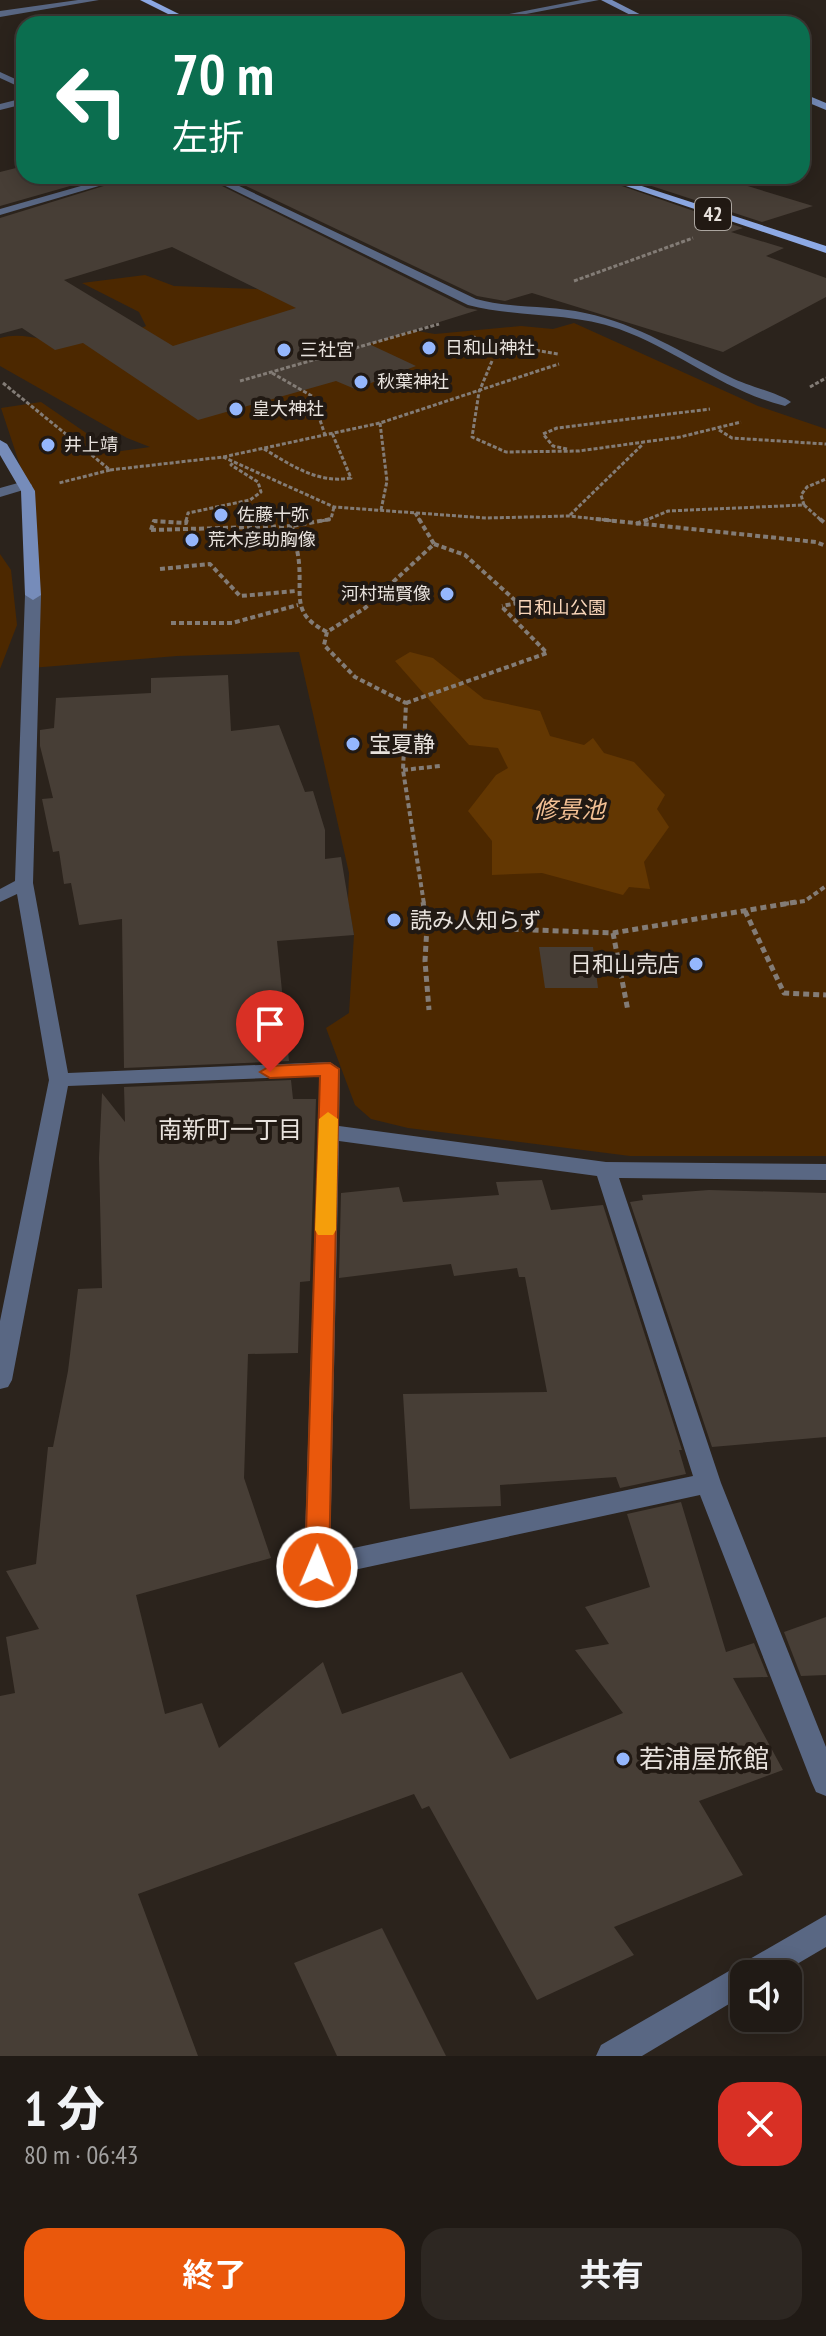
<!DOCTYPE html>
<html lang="ja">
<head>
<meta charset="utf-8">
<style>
  :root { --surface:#201a15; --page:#2d2722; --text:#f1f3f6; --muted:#a2a1a0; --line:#3d3834; --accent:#ea580c }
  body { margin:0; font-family:"PT Sans Narrow","Noto Sans JP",sans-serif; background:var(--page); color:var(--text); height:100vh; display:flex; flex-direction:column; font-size:30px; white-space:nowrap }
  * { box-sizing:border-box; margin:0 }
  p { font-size:26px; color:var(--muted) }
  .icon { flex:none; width:44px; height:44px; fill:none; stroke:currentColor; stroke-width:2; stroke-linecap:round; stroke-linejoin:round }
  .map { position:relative; height:2056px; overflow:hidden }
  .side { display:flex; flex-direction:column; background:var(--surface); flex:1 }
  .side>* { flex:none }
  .guide { position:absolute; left:16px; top:16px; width:794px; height:168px; border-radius:24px; box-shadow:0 4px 20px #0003,0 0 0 2px var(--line); background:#0b6e4f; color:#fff; overflow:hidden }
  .buttons { position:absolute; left:730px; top:1960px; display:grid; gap:16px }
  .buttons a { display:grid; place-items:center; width:72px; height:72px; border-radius:16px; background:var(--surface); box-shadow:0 4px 20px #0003,0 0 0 2px var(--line); font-size:40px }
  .pin { position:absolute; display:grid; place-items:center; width:68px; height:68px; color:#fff; margin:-82px -34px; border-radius:50% 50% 50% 0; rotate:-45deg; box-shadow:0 0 8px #0007 }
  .pin .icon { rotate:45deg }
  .me { position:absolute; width:88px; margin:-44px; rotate:1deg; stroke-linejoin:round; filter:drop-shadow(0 0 6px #0008) }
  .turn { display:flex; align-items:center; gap:28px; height:168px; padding:0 24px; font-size:36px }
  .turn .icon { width:104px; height:104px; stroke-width:2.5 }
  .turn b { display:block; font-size:56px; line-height:68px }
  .round { display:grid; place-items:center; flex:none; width:84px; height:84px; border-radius:24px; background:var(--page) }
  .overview { display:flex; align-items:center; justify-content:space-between; height:136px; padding:0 24px }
  h1 { font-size:48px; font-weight:700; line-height:60px }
  .action { display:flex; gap:16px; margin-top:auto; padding:16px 24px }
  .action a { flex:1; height:92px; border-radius:24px; background:var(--accent); color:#fff; font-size:32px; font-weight:700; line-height:92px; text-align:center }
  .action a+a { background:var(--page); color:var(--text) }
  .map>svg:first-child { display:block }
</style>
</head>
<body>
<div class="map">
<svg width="826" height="2056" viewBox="0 0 826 2056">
  <rect width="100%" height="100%" fill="#2b231c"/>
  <g fill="#4c2800">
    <path d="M145,275l29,11 108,4 99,35 54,9 86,-8 32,3 21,-6 184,83 68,23v727h-196l-222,-28 -37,-9 -16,-14 -29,-77 23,-15 5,-78 -6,-34 1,-28 -50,-221 -122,4 -146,12 3,-160 -33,-100 40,-6 73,50 36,-5 -23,-9 -127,-72v-28c24,-7 43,4 67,5 27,2 55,-6 79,-17l-7,-14 -57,-29z"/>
    <polygon points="0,554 11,570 17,625 0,669"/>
  </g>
  <polygon fill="#633702" points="410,652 433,658 484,699 540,711 550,736 584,745 593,738 604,753 634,762 665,795 657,809 669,827 644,862 650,889 629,887 623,895 542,873 492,875 492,841 468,811 496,775 508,768 498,748 469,745 395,661"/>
  <g fill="#473e36" fill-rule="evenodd">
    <polygon points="24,166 24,176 105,176 0,206 0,172"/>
    <path d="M136,176h66l265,132 11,2 -109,34 47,22 -61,23 -19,-8 -138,39 -115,-77 -28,7 -33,-22 -22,6v-116zM172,247l124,61 -123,38 -109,-66z"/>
    <polygon points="225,176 593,176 743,228 731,232 784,248 766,256 826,278 826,297 723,352 532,293 505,301 477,296"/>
    <polygon points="621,176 715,176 813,206 762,222"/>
    <polygon points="228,675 231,731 279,725 305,792 313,791 325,830 325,859 341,857 354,935 277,941 289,1061 124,1068 122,919 79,925 71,883 64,884 59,851 53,852 42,799 53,798 40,746 40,730 54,728 56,698 151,693 151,678"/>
    <polygon points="539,947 593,947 598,988 545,988"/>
    <polygon points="291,1080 293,1099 316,1099 310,1281 300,1282 298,1353 248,1354 244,1478 271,1558 136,1595 165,1714 202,1703 219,1748 323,1662 342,1714 462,1672 510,1759 623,1713 575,1650 609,1644 585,1607 650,1587 627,1514 681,1502 726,1652 754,1643 768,1677 733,1678 783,1770 699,1801 743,1875 614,1927 634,1955 537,2000 429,1806 422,1809 414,1794 138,1894 198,2056 0,2056 0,1696 15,1693 6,1637 39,1629 6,1571 36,1564 48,1447 53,1447 68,1371 78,1289 102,1288 99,1158 102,1093 125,1122 124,1087"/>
    <polygon points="542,1180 551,1210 603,1205 682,1450 679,1450 686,1474 620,1488 616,1477 500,1485 501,1506 410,1509 403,1394 547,1392 525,1277 519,1277 517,1268 454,1276 451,1264 339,1278 341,1193 399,1187 403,1202 499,1195 496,1182"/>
    <polygon points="709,1190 826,1193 826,1437 712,1447 630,1202 643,1200 642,1195"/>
    <polygon points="826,1617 826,1675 801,1676 784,1632"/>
    <polygon points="382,1928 446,2056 337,2056 294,1963"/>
  </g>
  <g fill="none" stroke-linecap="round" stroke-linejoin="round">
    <g stroke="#837c76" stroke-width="3" stroke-dasharray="4 2" stroke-linecap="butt">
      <polyline points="574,281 693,238"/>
      <polyline points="453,353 477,336"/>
      <polyline points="447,355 511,346 558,354"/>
      <polyline points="492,361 479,392 472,437 506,452 579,451 680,437 741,422"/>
      <polyline points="272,373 312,396 325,435"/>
      <polyline points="240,381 439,324"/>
      <polyline points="3,383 110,470 59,483"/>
      <polyline points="810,387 826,378"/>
      <polyline points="380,423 387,481 381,510"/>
      <polyline points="719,430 732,438 826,444"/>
      <path d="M264,449c27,16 54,35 87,29l-19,-45"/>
      <polyline points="567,449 553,446 543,434 557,428 710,409"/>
      <polyline points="223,457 334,507 486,518 569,516 615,521"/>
      <polyline points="110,470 223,457 380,423 559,364"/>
      <polyline points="804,505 822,521"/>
      <polyline points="415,513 420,521"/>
      <polyline points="570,515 643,444"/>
      <polyline points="186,521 188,513 250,500 261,492 258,482 231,465 234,462"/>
      <polyline points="321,521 331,519 334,507"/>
      <polyline points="644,521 668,511 804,505 801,495 807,487 826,479"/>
    </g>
    <g stroke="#837c76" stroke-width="4" stroke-dasharray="5 3" stroke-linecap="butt">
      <polyline points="419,519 434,544 365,608 327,632 324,645 355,677 406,703 403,770 424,904"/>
      <polyline points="596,519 816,542 826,546"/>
      <polyline points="820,519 826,524"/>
      <polyline points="636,524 649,519"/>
      <polyline points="151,530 154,521 186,523 187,519"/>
      <polyline points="151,530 292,526"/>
      <polyline points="434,544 465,555 518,603 502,606"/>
      <polyline points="160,569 210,564 240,596 296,591"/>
      <polyline points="171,623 232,623 298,605"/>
      <path d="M327,632c-36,-18 -25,-35 -28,-69 -1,-12 -5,-25 -7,-37l39,-7"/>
      <polyline points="406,703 547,653 501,606"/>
      <polyline points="403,770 440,766"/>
      <polyline points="784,904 805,901 826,886"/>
    </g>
    <g stroke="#837c76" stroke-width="5" stroke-dasharray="6 4" stroke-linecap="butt">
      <polyline points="423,902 427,926 613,933 796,902"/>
      <polyline points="745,911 784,993 826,995"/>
      <polyline points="427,926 425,961 429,1010"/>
      <polyline points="613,933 628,1011"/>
    </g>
    <polygon fill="#596783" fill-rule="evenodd" points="25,481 32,485 30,488 0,497 0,488"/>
    <g fill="#596783" fill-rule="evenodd">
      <polygon points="78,0 99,0 0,17 0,11"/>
      <polygon points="581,0 599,0 475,24 457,24"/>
      <polygon points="0,72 24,83 24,89 0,78"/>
      <polygon points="24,98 24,104 0,110 0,104"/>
      <polygon points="116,176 133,176 0,215 0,209"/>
      <path d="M205,176h13l258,123c36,10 73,6 109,14 54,11 96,40 145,64 17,9 49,16 61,25l-6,4c-61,-15 -108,-56 -166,-77 -50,-17 -101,-11 -151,-24z"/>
      <path d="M33,590l8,5 -8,288 35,190 262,-11 10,7 -1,57 267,36 220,2v16l-207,-2 102,305 105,264v49l-10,-4 -4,-9 -112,-288 -383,83 -9,-3 -4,-8 16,-491 -252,10 -56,294 -4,7 -8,2v-68l49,-241 -32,-186 -17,8v-13l15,-8 10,-286zM339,1141l258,35 96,300 -363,77z"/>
      <polygon points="826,1915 826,1947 780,1974 744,1974 744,1995 642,2056 596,2056 601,2045"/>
    </g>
    <g fill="#768cba" fill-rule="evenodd">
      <polygon points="601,0 612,0 659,24 648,24"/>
      <polygon points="802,93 826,103 826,110 802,100"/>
      <polygon points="0,440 7,444 35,491 41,595 33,600 25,595 21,491 0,455"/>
    </g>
    <g fill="#8da9e4" fill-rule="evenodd">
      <polygon points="140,0 151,0 199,24 188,24"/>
      <polygon points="596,176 611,176 826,246 826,253"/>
    </g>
  </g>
  <polygon fill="#ea580c" stroke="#983908" stroke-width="2" points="330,1063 339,1069 329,1567 326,1574 317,1577 309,1574 305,1567 320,1076 270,1078 260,1072 270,1066"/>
  <polygon fill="#f59e0b" points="328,1112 338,1119 336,1230 333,1235 318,1235 315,1230 319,1119"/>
  <g fill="#95b7fd" stroke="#211913" stroke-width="3">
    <circle cx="429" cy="348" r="8"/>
    <circle cx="284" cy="350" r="8"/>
    <circle cx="361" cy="382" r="8"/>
    <circle cx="236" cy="409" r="8"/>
    <circle cx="48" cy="445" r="8"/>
    <circle cx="221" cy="515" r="8"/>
    <circle cx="192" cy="540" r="8"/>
    <circle cx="447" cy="594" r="8"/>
    <circle cx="353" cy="744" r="8"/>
    <circle cx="394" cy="920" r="8"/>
    <circle cx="696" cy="964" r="8"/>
    <circle cx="623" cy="1759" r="8"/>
  </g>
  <g text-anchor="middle" stroke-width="8" stroke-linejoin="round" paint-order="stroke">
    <g font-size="18" fill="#e8e2dd" stroke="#211913" text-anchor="start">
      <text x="445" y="354">日和山神社</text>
      <text x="300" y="356">三社宮</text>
      <text x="377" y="388">秋葉神社</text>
      <text x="252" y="415">皇大神社</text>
      <text x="64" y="451">井上靖</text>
      <text x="237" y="521">佐藤十弥</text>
      <text x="208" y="546">荒木彦助胸像</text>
      <text x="431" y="600" text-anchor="end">河村瑞賢像</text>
    </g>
    <g font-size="18" fill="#f9d6b9" stroke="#211913">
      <text x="561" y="614">日和山公園</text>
    </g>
    <rect fill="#211913" stroke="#aca6a0" stroke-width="2" x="695" y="198" width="36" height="32" rx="6"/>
    <g font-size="20" font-weight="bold" fill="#e8e2dd">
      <text x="713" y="221">42</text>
    </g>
    <g font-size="22" fill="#e8e2dd" stroke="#211913" text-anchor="start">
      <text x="369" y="752">宝夏静</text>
      <text x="410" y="928">読み人知らず</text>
      <text x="680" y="972" text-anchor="end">日和山売店</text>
    </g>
    <g font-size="24" font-style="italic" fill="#f4c195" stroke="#211913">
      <text x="569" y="818">修景池</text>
    </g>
    <g font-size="24" fill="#e8e2dd" stroke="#211913">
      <text x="230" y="1138">南新町一丁目</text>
    </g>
    <g font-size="26" fill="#e8e2dd" stroke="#211913" text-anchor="start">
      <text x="639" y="1768">若浦屋旅館</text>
    </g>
  </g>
</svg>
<div class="buttons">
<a><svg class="icon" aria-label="sound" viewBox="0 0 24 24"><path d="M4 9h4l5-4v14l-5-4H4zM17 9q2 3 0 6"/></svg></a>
</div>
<div class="pin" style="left:270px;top:1072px;background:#d93025"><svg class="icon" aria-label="arrive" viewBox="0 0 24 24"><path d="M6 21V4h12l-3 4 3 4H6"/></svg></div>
<svg class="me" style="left:317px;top:1567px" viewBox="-20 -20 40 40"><circle r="17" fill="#ea580c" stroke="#fff" stroke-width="3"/><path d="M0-11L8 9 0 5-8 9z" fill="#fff"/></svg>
<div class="guide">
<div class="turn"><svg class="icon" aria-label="left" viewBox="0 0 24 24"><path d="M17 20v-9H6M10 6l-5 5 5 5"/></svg><div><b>70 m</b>左折</div></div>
</div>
</div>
<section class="side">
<div class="overview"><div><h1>1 分</h1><p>80 m · 06:43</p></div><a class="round" style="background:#d93025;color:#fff"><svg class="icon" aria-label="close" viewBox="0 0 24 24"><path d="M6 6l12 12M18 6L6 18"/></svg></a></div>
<div class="action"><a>終了</a><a>共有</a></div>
</section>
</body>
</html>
